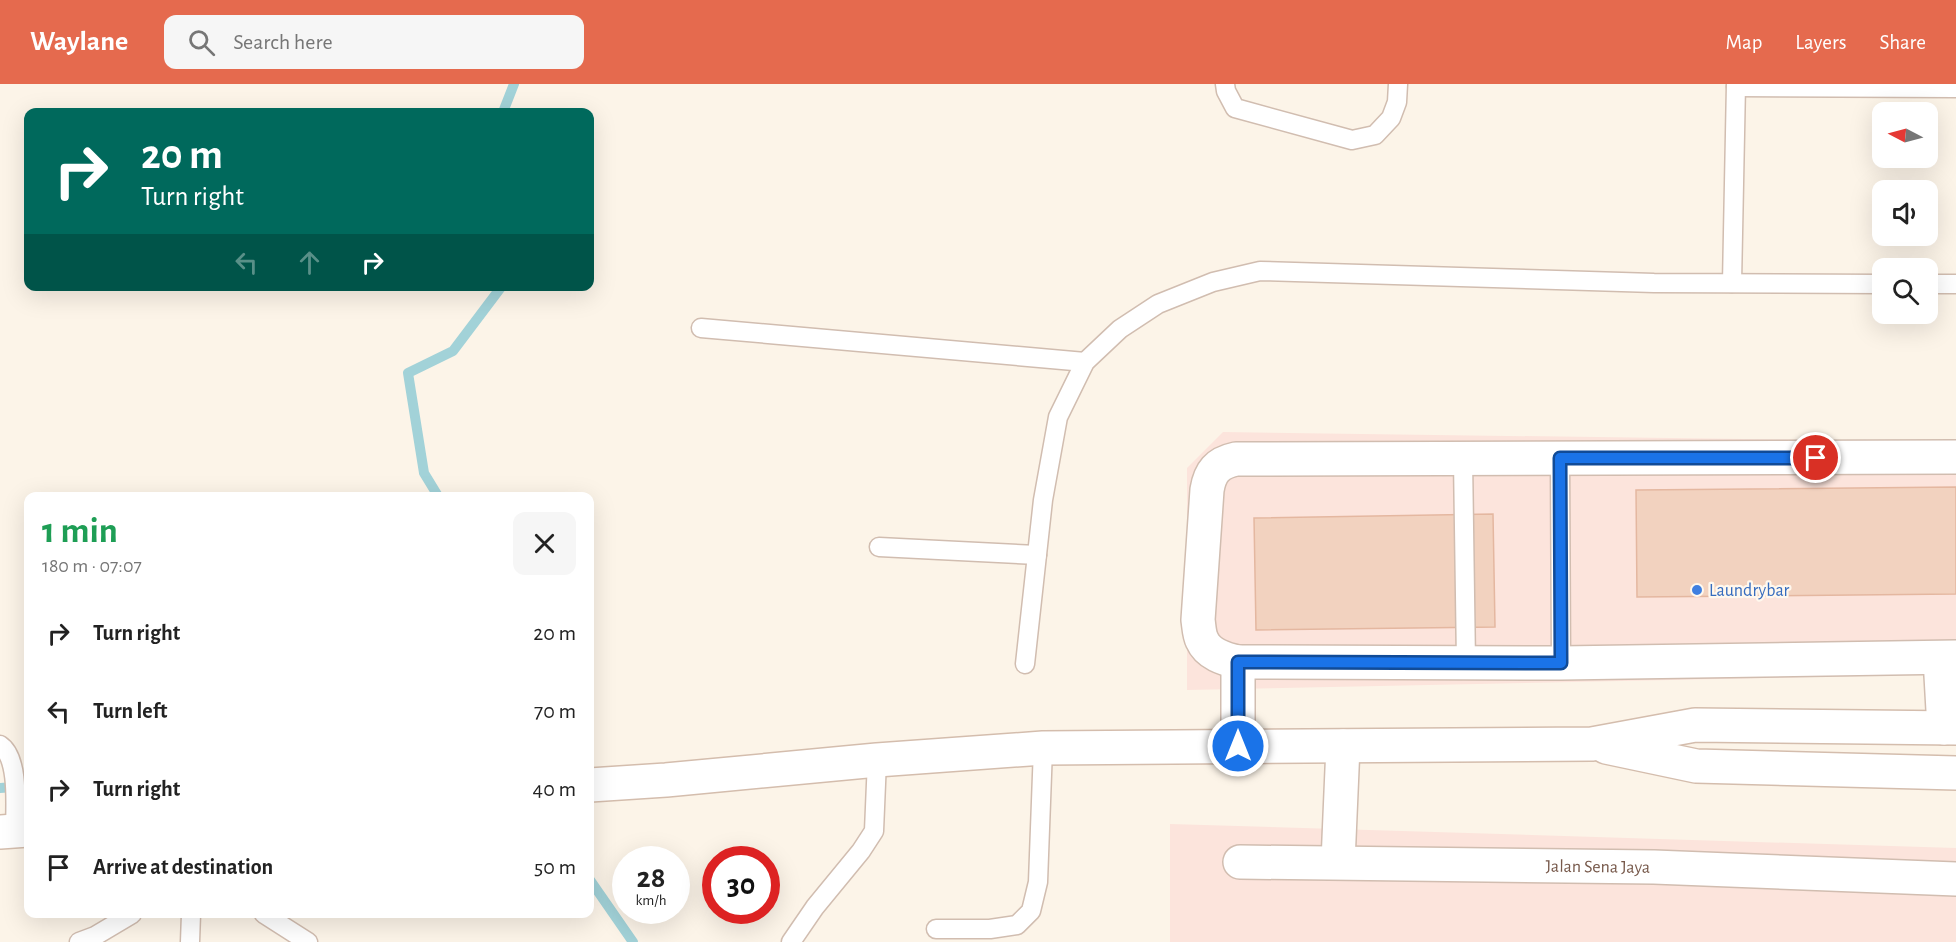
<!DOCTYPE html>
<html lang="en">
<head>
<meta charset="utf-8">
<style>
  :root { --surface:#fff; --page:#f6f6f6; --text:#222; --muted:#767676; --accent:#e56a4e }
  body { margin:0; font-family:"Alegreya Sans",sans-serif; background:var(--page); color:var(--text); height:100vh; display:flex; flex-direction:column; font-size:22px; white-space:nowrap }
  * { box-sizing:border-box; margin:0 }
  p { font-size:20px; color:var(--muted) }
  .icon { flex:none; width:33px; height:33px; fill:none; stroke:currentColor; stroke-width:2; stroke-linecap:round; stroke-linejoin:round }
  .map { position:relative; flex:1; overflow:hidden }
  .panel { position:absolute; left:24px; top:408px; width:570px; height:426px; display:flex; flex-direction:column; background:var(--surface); border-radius:12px; box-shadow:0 6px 24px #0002 }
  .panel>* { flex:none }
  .top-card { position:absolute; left:24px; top:24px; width:570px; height:183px; border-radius:12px; box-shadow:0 6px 24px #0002; background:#00695c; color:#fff; overflow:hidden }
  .needle { width:39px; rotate:276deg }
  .controls { position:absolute; left:1872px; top:18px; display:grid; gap:12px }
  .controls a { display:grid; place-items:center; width:66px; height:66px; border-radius:12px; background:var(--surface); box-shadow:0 6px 24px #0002; font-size:30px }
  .speed { position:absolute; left:612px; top:762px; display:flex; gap:12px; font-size:30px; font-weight:700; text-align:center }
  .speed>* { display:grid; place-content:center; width:78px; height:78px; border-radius:50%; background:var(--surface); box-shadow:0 6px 24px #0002; line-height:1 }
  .speed small { font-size:15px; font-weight:400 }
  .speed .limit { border:9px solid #d22; background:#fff; color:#111 }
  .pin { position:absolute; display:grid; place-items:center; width:51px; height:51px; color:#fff; margin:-26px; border:3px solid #fff; border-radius:50%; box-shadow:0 2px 6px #0007 }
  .me { position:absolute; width:66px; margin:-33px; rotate:0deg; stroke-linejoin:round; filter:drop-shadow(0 0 4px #0008) }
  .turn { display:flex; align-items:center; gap:21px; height:126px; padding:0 18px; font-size:27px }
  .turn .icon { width:78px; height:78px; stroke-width:2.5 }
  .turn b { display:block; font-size:42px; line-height:51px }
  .lanes { display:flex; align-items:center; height:57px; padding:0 18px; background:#0003; justify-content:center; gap:30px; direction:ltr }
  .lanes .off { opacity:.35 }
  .round { display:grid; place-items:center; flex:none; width:63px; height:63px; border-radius:12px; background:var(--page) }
  .summary { display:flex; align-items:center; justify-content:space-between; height:102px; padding:0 18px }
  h1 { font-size:36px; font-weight:700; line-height:45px; color:#1e9e55 }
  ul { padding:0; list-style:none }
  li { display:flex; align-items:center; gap:18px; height:78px; padding:0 18px }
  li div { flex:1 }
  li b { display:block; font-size:22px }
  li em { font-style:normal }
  header { display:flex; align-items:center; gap:36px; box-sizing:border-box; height:84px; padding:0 30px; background:var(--accent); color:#fff }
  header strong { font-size:28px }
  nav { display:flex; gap:33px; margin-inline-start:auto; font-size:21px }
  .search { width:420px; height:54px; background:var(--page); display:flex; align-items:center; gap:15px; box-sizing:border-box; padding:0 21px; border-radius:12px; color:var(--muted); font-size:22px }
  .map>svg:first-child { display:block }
</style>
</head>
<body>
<header>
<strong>Waylane</strong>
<div class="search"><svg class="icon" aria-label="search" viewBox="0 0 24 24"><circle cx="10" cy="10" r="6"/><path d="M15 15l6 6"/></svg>Search here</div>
<nav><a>Map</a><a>Layers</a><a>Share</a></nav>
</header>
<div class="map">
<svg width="1956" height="858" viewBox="0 0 1956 858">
  <rect width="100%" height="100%" fill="#fcf4e8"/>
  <g fill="#fce4dc">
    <polygon points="1223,348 1956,358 1956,590 1187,606 1187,384"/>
    <polygon points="1170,740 1956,764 1956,858 1170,858"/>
  </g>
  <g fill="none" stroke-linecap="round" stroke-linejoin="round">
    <g stroke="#a2d2d8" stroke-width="10">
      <polyline points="503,28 514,0"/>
      <polyline points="438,412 424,389 408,289 453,267 502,202"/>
      <polyline points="0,704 28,702"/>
      <polyline points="590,796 633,858"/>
    </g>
  </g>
  <g fill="#f2d2bf" stroke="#e4b7a0" stroke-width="1.5">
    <polygon points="1956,403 1956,510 1637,513 1636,406"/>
    <polygon points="1493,430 1495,543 1256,546 1254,434"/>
  </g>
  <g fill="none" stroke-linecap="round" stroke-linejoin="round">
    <g stroke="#d1bdb0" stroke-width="21">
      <g id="lane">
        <polyline points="1225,0 1226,7 1235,24 1352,56 1375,51 1391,34 1397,18 1398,0"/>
        <polyline points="1736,3 1956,4"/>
        <polyline points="1732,199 1736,0"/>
        <polyline points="1928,200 1956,200"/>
        <polyline points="701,244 1085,278"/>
        <polyline points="1560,374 1561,579"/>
        <polyline points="1463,375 1466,579"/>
        <polyline points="879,463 1037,471"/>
        <polyline points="1025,580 1043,416 1058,333 1085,278 1120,245 1158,220 1213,198 1260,187 1654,199 1882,200"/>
        <path d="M0,661c20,13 15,64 15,86"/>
        <polyline points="264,830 308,858"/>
        <polyline points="936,845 990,845 1017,841 1031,827 1038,798 1043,664"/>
        <polyline points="79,858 95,852 132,830"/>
        <polyline points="190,858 191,830"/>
        <polyline points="791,858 815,823 861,767 874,747 877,676"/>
      </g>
    </g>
    <g stroke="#d1bdb0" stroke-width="36">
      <g id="street">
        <path d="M1956,373l-720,2c-19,4 -26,13 -29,31l-9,130c1,6 1,14 4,20 6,14 22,19 36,22l323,1 395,-6"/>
        <polyline points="1940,574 1944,644"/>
        <polyline points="1238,578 1238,662"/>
        <path id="s1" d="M1240,778l414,5 302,12"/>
        <polyline points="1338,778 1343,662"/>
      </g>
    </g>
    <g stroke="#d4bdad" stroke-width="36">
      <g id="secondary">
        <polyline points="1606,663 1696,682 1956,689"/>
        <polyline points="590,701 666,696 877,676 1043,664 1592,660 1695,641 1956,644"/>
        <polyline points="0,748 28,746"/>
      </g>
    </g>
    <use href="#lane" stroke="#fff" stroke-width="18"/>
    <use href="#street" stroke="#fff" stroke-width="33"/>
    <use href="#secondary" stroke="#fff" stroke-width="33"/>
  </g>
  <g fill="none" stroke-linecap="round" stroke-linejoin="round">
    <g stroke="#114b97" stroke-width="15">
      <polyline id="route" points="1238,662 1238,578 1561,579 1560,374 1816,374"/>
    </g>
    <use href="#route" stroke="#1a73e8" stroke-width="10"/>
  </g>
  <circle fill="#3f7fe0" stroke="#fff8ee" stroke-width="2" cx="1697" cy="506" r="6"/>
  <g text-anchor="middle" stroke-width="4.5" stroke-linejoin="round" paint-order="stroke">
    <g font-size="18" fill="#366cbe" stroke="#fff8ee" text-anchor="start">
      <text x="1709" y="512">Laundrybar</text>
    </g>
    <g font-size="18" fill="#77594b" stroke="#fff8ee">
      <text dy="6" stroke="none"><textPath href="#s1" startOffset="358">Jalan Sena Jaya</textPath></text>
    </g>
  </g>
</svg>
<div class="controls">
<a><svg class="needle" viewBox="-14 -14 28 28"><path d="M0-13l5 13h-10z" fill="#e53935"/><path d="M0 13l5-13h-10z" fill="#767676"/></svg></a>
<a><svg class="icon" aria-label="sound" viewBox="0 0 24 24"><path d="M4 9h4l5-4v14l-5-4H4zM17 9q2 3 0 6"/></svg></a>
<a><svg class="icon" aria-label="search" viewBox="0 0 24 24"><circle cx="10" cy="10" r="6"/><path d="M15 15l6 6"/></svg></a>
</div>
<div class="speed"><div>28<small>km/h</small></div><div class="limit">30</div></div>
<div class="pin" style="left:1816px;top:374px;background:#d93025"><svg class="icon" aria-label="arrive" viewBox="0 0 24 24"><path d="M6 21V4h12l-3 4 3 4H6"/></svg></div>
<svg class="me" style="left:1238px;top:662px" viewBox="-20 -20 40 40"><circle r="17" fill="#1a73e8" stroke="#fff" stroke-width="3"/><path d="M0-11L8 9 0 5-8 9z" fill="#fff"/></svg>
<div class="top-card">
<div class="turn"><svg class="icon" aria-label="right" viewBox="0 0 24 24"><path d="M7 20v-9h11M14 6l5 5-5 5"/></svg><div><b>20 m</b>Turn right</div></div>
<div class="lanes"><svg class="icon off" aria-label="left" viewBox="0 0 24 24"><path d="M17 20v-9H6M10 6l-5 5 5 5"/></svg><svg class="icon off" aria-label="ahead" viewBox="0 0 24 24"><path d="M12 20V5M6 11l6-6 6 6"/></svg><svg class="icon" aria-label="right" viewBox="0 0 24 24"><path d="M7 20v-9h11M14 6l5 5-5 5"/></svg></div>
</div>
<section class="panel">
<div class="summary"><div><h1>1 min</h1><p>180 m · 07:07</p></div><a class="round"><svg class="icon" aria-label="close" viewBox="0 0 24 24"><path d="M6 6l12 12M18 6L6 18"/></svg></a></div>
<ul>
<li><svg class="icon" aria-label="right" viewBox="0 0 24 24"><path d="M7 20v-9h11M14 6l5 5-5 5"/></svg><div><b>Turn right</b></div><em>20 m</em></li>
<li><svg class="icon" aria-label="left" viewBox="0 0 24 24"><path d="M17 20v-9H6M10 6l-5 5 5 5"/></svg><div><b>Turn left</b></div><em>70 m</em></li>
<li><svg class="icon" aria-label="right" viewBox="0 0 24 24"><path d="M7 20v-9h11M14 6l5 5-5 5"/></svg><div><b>Turn right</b></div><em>40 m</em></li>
<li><svg class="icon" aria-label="arrive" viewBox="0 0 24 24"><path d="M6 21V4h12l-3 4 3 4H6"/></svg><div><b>Arrive at destination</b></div><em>50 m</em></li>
</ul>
</section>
</div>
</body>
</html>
